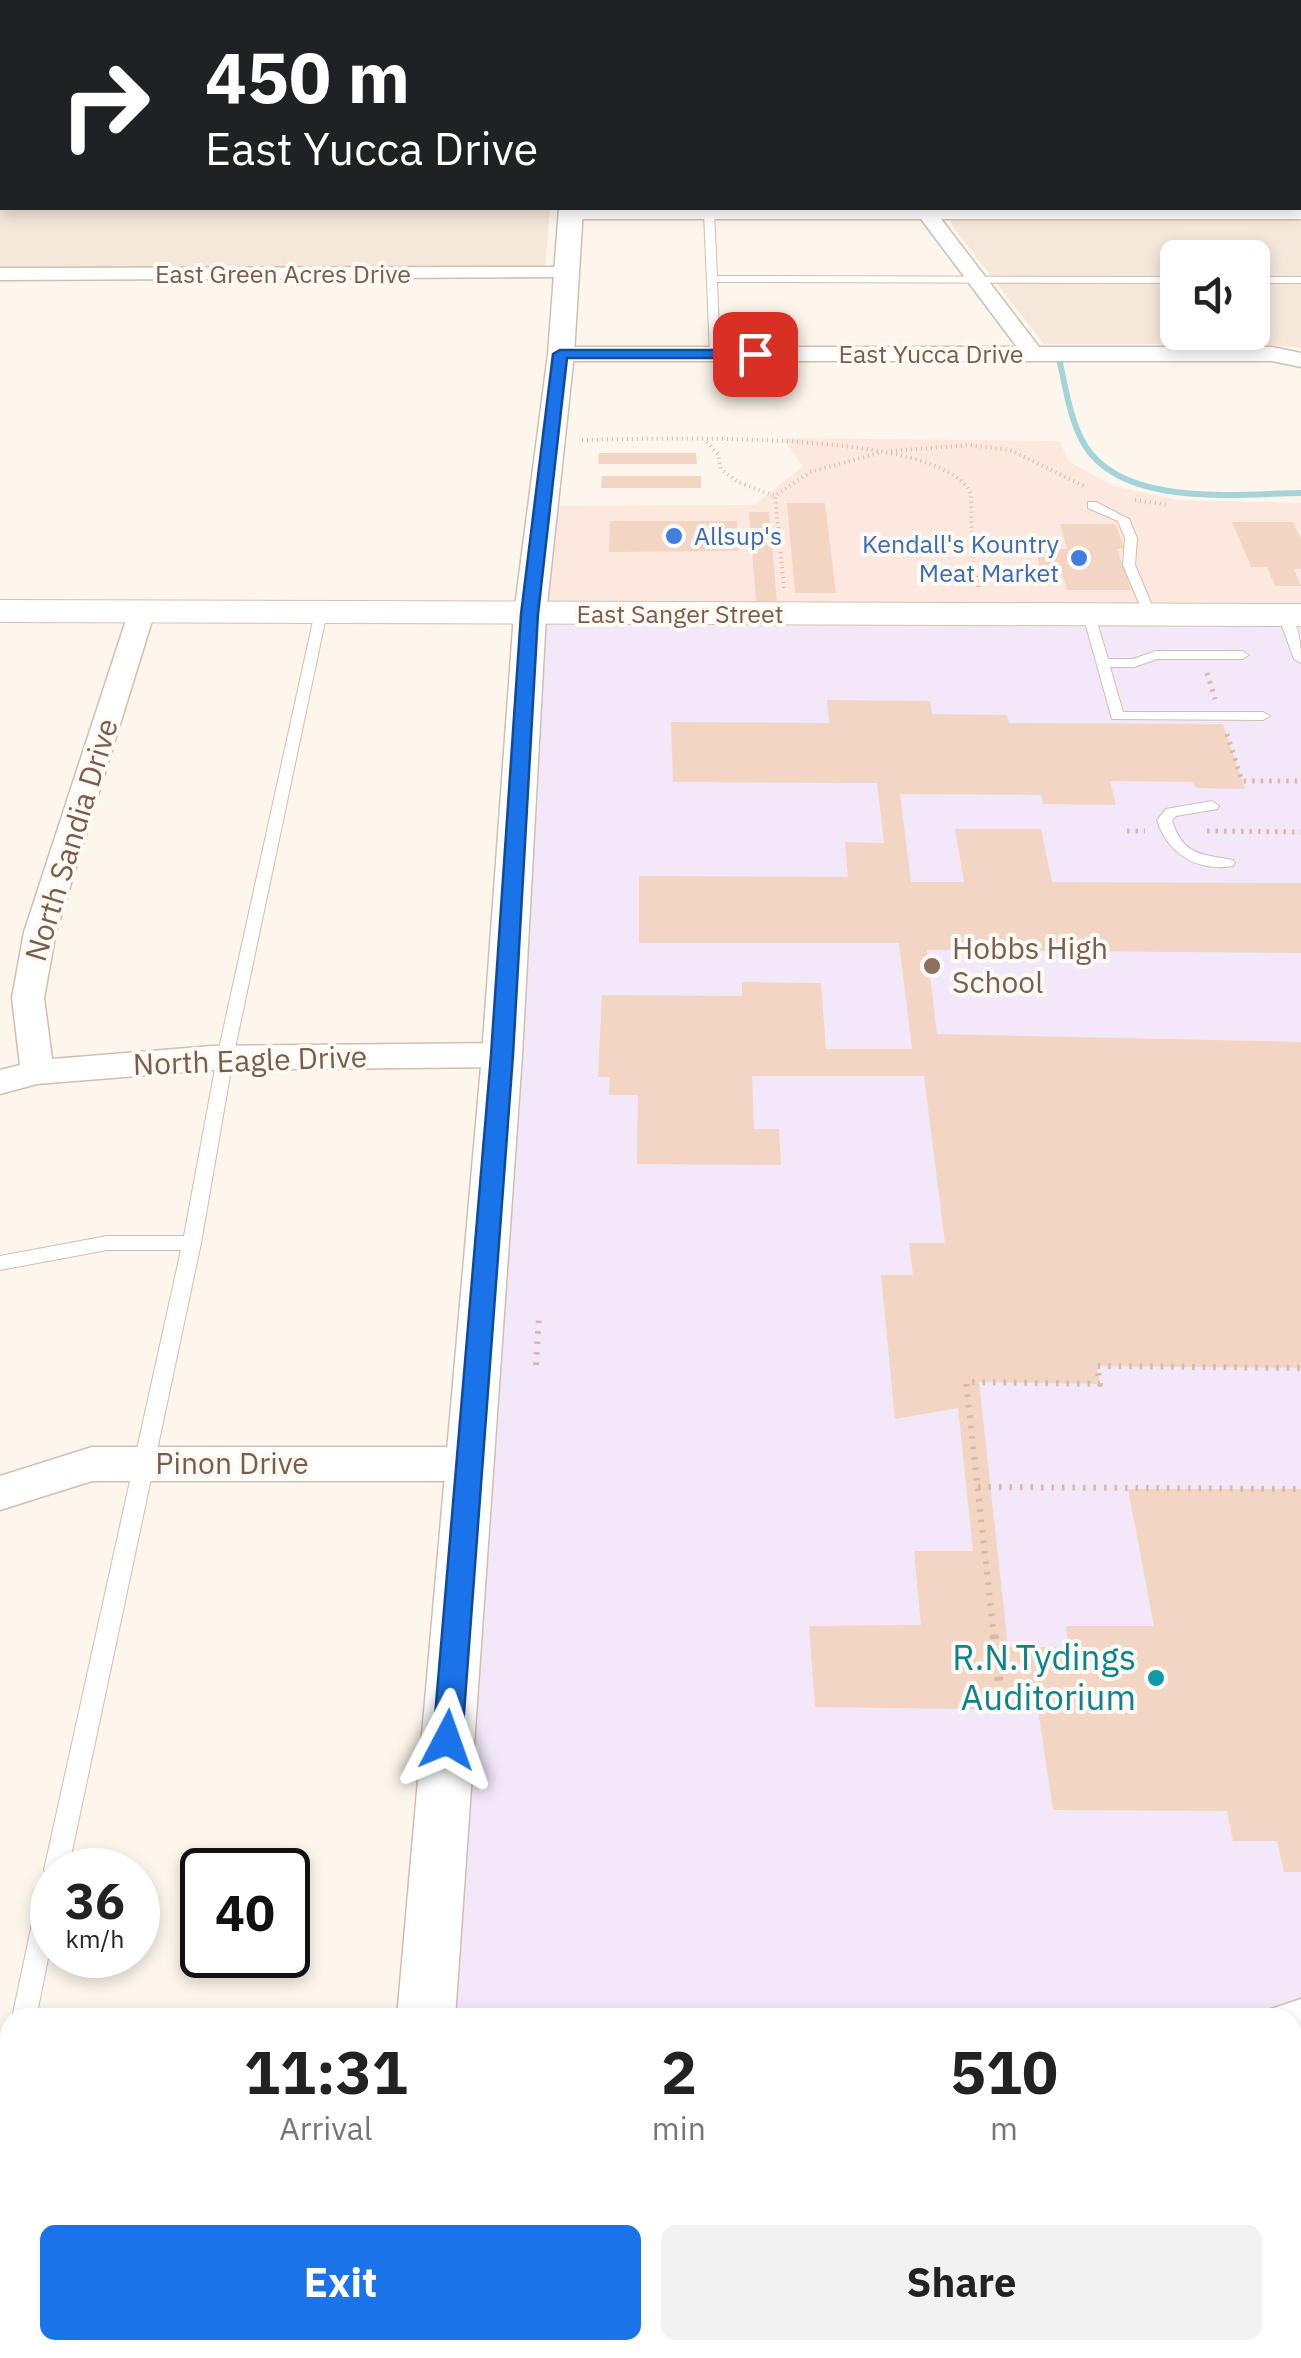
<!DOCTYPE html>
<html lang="en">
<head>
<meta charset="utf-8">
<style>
  :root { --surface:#fff; --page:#f2f2f2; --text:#222; --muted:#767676; --accent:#1a73e8 }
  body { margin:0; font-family:"IBM Plex Sans",sans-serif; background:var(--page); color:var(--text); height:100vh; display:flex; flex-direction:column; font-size:38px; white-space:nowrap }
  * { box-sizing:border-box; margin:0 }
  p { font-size:32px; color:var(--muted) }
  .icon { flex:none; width:55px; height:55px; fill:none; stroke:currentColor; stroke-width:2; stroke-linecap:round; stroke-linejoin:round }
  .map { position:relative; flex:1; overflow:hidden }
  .panel { position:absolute; left:0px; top:2008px; width:1302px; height:352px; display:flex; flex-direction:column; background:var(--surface); border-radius:30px 30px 0 0; box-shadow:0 5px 15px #0003 }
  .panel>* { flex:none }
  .hud { position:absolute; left:0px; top:0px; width:1302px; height:210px; box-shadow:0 5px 15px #0003; background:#202124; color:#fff; overflow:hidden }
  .buttons { position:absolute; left:1160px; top:240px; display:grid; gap:20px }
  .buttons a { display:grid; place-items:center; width:110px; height:110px; border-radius:15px; background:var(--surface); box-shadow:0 5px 15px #0003; font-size:50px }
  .speed { position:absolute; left:30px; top:1848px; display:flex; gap:20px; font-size:50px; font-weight:700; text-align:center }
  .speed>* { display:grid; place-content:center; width:130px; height:130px; border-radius:50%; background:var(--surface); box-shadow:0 5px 15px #0003; line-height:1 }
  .speed small { font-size:25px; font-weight:400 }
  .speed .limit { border:5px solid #111; border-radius:15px; background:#fff; color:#111 }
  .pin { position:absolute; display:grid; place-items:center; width:85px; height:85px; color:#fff; margin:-42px; border-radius:20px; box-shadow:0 5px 15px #0006 }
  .me { position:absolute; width:110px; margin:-55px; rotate:4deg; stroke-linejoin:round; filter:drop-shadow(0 0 8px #0008) }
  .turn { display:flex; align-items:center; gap:35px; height:210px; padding:0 40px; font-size:45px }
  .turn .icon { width:130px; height:130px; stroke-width:2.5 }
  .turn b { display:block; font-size:70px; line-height:85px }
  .eta { display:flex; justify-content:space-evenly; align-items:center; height:170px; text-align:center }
  .eta b { font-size:60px; font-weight:700; line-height:70px }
  .primary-button { display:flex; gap:20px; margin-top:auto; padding:20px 40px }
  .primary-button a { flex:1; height:115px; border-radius:15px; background:var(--accent); color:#fff; font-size:40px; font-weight:700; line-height:115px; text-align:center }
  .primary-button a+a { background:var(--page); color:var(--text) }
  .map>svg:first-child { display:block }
</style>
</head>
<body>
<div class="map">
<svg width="1301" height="2358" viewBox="0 0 1301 2358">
  <rect width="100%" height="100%" fill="#fdf6ec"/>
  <g fill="#f5e8da" fill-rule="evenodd">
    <polygon points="0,103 2,208 550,208 545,267 0,268"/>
    <path d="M955,218l346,1v129l-41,-4h-216l-91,-117 -3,-8zM1178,258h74v74h-74z"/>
  </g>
  <polygon fill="#fde8e0" points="782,438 1059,441 1070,462 1113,486 1177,500 1301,503 1301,615 530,614 543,506 754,505 803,466"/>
  <polygon fill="#f3e8fa" points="530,614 1301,615 1301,2032 1292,2018 426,2018"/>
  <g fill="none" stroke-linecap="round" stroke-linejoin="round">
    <path stroke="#a5d3da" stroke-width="6" d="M1058,354c7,29 11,64 26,90 38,64 153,50 217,49"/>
  </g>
  <g fill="#f3d5c3">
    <polygon points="599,453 696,453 697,464 598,464"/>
    <polygon points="602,476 701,476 701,488 601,488"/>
    <polygon points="787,503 825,503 836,593 795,593"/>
    <polygon points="749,512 769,512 777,601 756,601"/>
    <polygon points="610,521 737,521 739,551 609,552"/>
    <polygon points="1232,522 1293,522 1301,540 1301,569 1294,569 1301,586 1275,586 1267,567 1251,567"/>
    <polygon points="1060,524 1116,524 1124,548 1117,549 1131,590 1067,590 1060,566 1040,567 1035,549 1067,549"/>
    <polygon points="827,700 930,701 932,714 1007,715 1009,723 1223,724 1245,789 1197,788 1192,782 1110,781 1116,805 1043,804 1041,795 900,794 911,882 964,882 955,829 1041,829 1052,882 1301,883 1301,953 927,950 937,1034 1301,1042 1301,1368 1097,1366 1100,1384 979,1382 1008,1647 1069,1647 1066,1626 1154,1626 1128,1489 1301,1489 1301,1872 1284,1872 1277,1841 1233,1841 1227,1811 1053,1810 1038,1710 815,1707 809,1626 921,1625 914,1551 973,1551 958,1408 895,1419 881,1275 913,1275 909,1243 945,1243 924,1076 752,1076 754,1129 779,1129 781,1165 637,1164 638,1095 609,1095 610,1077 598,1077 602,995 742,996 742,982 821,983 826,1049 912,1049 899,943 639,943 639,876 848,877 845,842 884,843 877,783 673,782 671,722 829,723"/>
  </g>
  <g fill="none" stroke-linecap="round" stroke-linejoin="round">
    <g stroke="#d1beb0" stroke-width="2">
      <g id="service">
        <rect x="422" y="0" width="8" height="2"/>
        <rect x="1300" y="41" width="1" height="6"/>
        <polygon points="0,46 2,47 2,51 0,52"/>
        <rect x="0" y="147" width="2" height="6"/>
        <rect x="1300" y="150" width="1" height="6"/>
        <polygon points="709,210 714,213 717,276 1178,277 1178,283 717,282 720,354 715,357 710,354 704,213"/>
        <rect x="1252" y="277" width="49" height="6"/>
        <polygon points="1088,502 1096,502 1129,519 1137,538 1135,565 1156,615 1155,618 1150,619 1144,615 1123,565 1125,538 1118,521 1088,508"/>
        <polygon points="321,608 327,612 233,1058 201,1243 68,1870 52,1870 52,1939 36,2018 12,2018 40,1886 47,1876 44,1870 181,1250 107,1250 0,1270 0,1256 107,1236 184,1236 217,1058 315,612"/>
        <polygon points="1089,611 1095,615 1108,659 1133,659 1156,651 1242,651 1249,655 1242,659 1157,659 1134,667 1110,667 1123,712 1263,712 1270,716 1263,720 1112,719 1083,615"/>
        <path d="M1284,611c16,10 17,34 17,52l-7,-4 -16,-44z"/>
        <path d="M1212,801l7,5 -2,3 -41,7 -4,5c12,35 29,33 61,39l2,3 -2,3c-36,6 -65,-12 -76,-46l9,-11z"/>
        <polygon points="10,2071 10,2135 0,2142 0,2077"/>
      </g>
    </g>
    <g stroke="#d1beb0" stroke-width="3">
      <g id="minor">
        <rect x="0" y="92" width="2" height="10"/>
        <rect x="1300" y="93" width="1" height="10"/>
        <polygon points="1301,207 1301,219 941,219 1039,347 1272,347 1301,353 1301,367 1272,361 561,361 550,354 561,347 1017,347 921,219 570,219 560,213 569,208"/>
        <polygon points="566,267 573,269 573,277 0,280 0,268"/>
        <polygon points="142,603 155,611 56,932 44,998 52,1059 212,1046 502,1043 514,1047 519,1055 514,1063 502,1067 212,1070 37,1084 0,1094 0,1070 20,1065 12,998 24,932 129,611"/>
        <polygon points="92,1447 469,1447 483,1452 489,1464 483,1476 469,1481 92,1481 0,1510 0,1476"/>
        <polygon points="10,2107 10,2157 0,2160 0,2110"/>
      </g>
    </g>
    <g stroke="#d1beb0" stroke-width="3">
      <g id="tertiary">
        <polygon points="559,208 583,208 574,354 546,614 522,1055 455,2018 397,2018 482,1055 514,614 548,354"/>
        <polygon points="1301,1999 1301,2059 1292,2059 1292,2018 1268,2018 1271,2009"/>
        <polygon points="356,2350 422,2350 421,2358 355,2358"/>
      </g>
    </g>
    <g stroke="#d6c0b0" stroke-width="2">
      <polygon id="secondary" points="0,600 1301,604 1301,626 0,622"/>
    </g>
    <g stroke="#d9b8a5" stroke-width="4" stroke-dasharray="1 4" stroke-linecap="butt">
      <path d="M582,440c69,-1 360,-13 389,54l1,66 7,30"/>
      <polyline points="707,442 718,454 721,469 738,482 775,496"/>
      <polyline points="891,451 969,445 1010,450 1084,486"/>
      <polyline points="1135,500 1167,505"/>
      <polyline points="784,588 775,496 810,472 879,453"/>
    </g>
    <g stroke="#d9b8a5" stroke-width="5" stroke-dasharray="2.5 6" stroke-linecap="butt">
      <polyline points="1207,673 1215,699"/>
      <polyline points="1227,734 1242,781 1301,781"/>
      <polyline points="1127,831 1145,831"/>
      <polyline points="1207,831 1301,832"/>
    </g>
    <g stroke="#d9b8a5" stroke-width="6" stroke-dasharray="2.5 8" stroke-linecap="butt">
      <polyline points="536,1365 539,1316"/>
      <polyline points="978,1487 1301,1489"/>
      <polyline points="994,1637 966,1382 1100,1384 1097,1366 1301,1368"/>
    </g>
    <polyline stroke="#d9b8a5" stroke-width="9" stroke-dasharray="4 10" stroke-linecap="butt" points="994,1635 1002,1709"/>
    <use href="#service" fill="#fff" fill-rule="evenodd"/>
    <use href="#minor" fill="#fff" fill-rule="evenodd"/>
    <use href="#tertiary" fill="#fff" fill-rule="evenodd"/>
    <use href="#secondary" fill="#fff" fill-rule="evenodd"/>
  </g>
  <polygon fill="#1a73e8" stroke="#114b97" stroke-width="2.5" points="560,350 755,350 762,354 755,358 567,358 538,614 513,1055 462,1740 457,1750 447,1754 437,1750 433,1740 491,1055 521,614 553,354"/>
  <g fill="#3f7fe0" stroke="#fffaf3" stroke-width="4">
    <circle cx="674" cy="536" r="10"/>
    <circle cx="1079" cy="558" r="10"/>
  </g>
  <circle fill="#8d6e63" stroke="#fffaf3" stroke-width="4" cx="932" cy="966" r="10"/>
  <circle fill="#0f9aa8" stroke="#fffaf3" stroke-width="4" cx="1156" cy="1678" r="10"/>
  <g text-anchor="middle" stroke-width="8" stroke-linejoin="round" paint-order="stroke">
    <g font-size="25" fill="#7a5c4d" stroke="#fffaf3">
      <text x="283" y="283">East Green Acres Drive</text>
      <text x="931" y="363">East Yucca Drive</text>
      <text x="680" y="623">East Sanger Street</text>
    </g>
    <g font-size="25" fill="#366cbe" stroke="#fffaf3" text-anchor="start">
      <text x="694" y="545">Allsup's</text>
      <text x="1059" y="553" text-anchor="end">Kendall's Kountry<tspan x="1059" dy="29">Meat Market</tspan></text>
    </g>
    <g font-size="30" fill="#7a5c4d" stroke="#fffaf3">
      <text transform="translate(72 840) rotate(-73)" y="10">North Sandia Drive</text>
      <text transform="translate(250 1061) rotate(-2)" y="10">North Eagle Drive</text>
      <text x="232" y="1474">Pinon Drive</text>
    </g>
    <g font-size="30" fill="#785e54" stroke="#fffaf3" text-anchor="start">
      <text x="952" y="959">Hobbs High<tspan x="952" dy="34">School</tspan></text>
    </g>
    <g font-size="35" fill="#0d838f" stroke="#fffaf3" text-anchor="end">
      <text x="1136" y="1670">R.N.Tydings<tspan x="1136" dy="40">Auditorium</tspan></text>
    </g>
  </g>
</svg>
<div class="buttons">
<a><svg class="icon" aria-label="sound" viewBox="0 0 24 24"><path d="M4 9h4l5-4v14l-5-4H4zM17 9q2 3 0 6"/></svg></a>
</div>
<div class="speed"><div>36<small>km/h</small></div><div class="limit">40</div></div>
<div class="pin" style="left:755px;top:354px;background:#d93025"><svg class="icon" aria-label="arrive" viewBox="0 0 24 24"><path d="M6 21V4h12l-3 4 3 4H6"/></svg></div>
<svg class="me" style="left:447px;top:1740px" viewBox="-20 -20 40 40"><path d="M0-17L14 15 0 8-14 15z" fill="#1a73e8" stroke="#fff" stroke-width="4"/></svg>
<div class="hud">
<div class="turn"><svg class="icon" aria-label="right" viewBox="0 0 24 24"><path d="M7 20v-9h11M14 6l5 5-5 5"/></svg><div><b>450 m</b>East Yucca Drive</div></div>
</div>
<section class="panel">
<div class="eta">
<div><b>11:31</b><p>Arrival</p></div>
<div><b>2</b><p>min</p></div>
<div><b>510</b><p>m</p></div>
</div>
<div class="primary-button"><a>Exit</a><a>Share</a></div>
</section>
</div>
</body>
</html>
